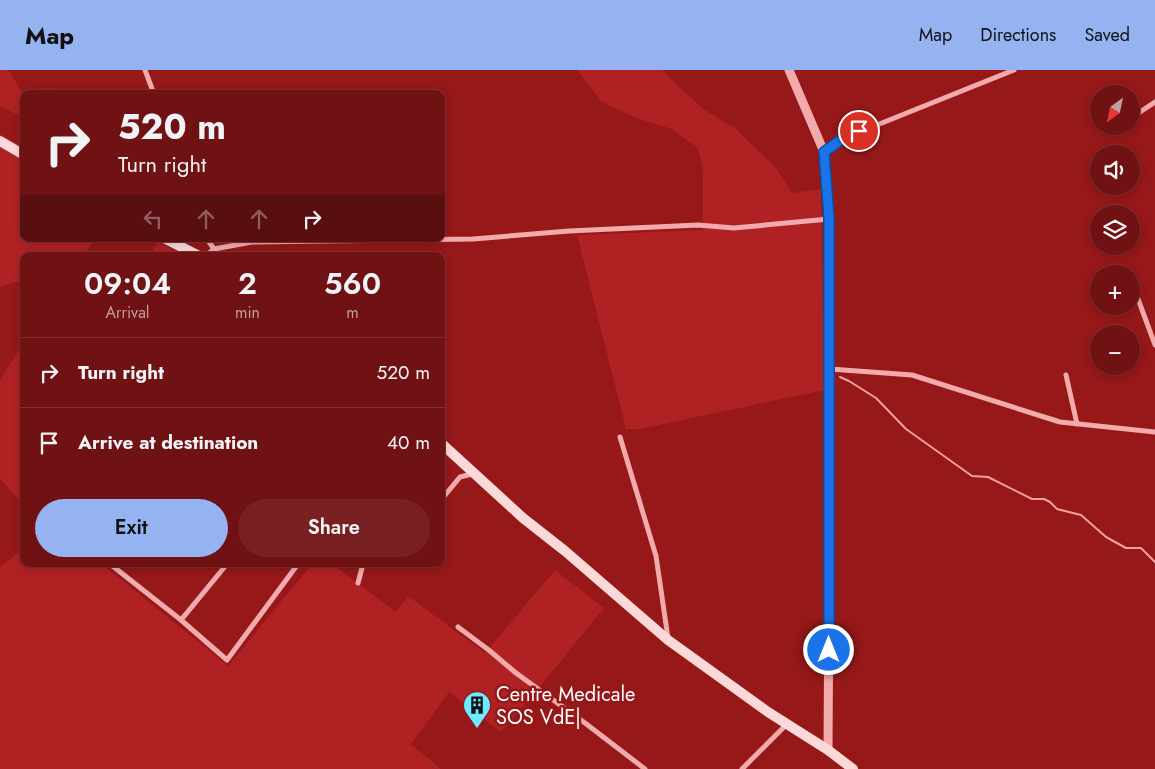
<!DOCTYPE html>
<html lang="en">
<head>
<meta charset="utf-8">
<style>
  :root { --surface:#701213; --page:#782021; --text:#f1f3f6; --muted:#c09ea0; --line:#823233; --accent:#95b2f1 }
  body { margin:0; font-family:Jost,sans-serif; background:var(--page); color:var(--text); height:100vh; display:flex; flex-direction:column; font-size:19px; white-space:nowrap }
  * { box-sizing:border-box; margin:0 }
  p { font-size:16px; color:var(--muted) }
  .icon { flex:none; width:28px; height:28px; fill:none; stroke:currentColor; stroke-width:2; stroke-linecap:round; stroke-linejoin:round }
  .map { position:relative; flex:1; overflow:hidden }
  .sheet { position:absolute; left:20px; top:182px; width:425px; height:315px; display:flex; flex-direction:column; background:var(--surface); border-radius:10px; box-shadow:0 2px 8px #0003,0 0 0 1px var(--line) }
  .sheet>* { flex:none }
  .guide { position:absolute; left:20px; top:20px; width:425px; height:152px; border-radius:10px; box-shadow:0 2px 8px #0003,0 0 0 1px var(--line); background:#701213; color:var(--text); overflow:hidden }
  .needle { width:32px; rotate:213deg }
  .buttons { position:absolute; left:1090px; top:15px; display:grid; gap:10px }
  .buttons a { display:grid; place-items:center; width:50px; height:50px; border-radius:50%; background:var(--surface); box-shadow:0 2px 8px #0003,0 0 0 1px var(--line); font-size:25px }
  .pin { position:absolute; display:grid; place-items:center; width:42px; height:42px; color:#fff; margin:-21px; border:2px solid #fff; border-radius:50%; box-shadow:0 1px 5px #0007 }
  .me { position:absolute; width:55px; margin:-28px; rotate:0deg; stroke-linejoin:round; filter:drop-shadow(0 0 4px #0008) }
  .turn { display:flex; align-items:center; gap:18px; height:105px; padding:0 15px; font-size:22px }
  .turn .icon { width:65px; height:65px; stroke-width:2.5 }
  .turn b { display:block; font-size:35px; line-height:42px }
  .lanes { display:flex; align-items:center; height:48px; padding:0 15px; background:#0003; justify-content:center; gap:25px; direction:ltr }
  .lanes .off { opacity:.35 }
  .eta { display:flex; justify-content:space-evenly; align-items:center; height:85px; text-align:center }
  .eta b { font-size:30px; font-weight:600; line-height:35px }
  .action { display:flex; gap:10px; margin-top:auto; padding:10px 15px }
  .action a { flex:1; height:58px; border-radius:30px; background:var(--accent); color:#111; font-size:20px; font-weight:600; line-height:58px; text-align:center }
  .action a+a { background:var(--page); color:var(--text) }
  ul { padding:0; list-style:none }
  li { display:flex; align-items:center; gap:15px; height:70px; padding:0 15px; border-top:1px solid var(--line) }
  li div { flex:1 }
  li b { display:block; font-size:19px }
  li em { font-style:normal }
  header { display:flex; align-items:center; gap:30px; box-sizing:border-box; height:70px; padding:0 25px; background:var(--accent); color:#111 }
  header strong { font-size:24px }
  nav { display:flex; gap:28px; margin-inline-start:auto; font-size:18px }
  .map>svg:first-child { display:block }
</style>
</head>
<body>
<header>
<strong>Map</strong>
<nav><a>Map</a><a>Directions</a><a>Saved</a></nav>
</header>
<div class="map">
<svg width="1155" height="699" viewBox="0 0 1155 699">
  <rect width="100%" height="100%" fill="#961819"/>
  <g fill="#b02124">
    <polygon points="0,0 8,0 22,22 50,18 53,24 24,24 24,48 0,36"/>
    <polygon points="577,0 662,0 677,15 705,40 736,59 776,98 792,123 821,119 824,320 640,359 626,359 577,165 703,160 703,100 698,78 672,59 636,48 602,32"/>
    <polygon points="0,64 24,78 24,169 95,169 83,186 24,186 24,213 15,212 0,217"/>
    <polygon points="158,172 186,186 149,186"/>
    <polygon points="24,272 24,434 14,425 0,408 0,310"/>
    <polygon points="24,478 24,494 102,494 228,596 312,494 332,494 396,542 408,526 485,583 555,500 604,538 538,619 501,662 449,622 411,674 441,699 0,699 0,497"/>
  </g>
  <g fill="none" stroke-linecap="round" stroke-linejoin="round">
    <polyline stroke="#f39ea1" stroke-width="2" points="840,307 849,311 876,328 906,359 972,406 988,407 1032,429 1044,429 1050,432 1057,439 1081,445 1106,467 1126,478 1141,478 1155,492"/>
    <g stroke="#f1abad" stroke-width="5">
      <polyline points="145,0 154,24"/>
      <polyline points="1134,46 1155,32"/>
      <polyline points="824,82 842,69 1014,0"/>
      <polyline points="207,169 214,179"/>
      <polyline points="206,186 214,179 252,172 473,169 569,161 698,155 734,158 829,149"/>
      <polyline points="1129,203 1129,204"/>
      <polyline points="1131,210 1155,275"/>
      <polyline points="830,299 912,305 1060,352 1155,362"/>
      <polyline points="1066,305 1077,354"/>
      <polyline points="620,367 656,486 668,568"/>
      <polyline points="441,430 460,407 472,404"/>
      <polyline points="110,494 181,550 227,590 298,494"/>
      <polyline points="358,513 363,494"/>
      <polyline points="181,550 227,494"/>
      <polyline points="458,557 490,581 516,603 585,653 645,699"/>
      <polyline points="742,699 786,655"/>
    </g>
    <polyline stroke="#f1abad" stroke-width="9" points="789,0 824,82 829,149 830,353 828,680"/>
    <g stroke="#fbd9d9" stroke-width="10">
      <polyline points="0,71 24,85"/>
      <polyline points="166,169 199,186"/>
      <polyline points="441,373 523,448 565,481 668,570 768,642 828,680 853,699"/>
    </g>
  </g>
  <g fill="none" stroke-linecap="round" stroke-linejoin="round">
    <g stroke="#114b97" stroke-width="12">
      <polyline id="route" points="829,580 829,148 824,82 842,69 859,61"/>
    </g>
    <use href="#route" stroke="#1a73e8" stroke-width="9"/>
  </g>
  <defs>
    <g id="building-pin" transform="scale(1.4375)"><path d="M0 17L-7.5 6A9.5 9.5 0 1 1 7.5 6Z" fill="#6bebff" stroke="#961819"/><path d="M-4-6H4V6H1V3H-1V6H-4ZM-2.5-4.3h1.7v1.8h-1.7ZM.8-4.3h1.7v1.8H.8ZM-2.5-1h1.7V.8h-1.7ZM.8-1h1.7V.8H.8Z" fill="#111"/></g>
  </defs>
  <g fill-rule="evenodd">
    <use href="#building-pin" x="477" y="635"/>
  </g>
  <g text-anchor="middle" stroke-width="5" stroke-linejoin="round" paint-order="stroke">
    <g font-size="20" fill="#fff" stroke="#961819" text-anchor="start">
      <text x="496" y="631">Centre Medicale<tspan x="496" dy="23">SOS VdE|</tspan></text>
    </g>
  </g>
</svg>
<div class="buttons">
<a><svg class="needle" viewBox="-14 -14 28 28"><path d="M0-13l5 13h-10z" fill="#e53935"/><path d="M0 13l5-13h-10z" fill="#c09ea0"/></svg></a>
<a><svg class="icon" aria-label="sound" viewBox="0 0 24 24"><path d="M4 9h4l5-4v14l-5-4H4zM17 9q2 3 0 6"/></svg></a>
<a><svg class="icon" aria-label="layers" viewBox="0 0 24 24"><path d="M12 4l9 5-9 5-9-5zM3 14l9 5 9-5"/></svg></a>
<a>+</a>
<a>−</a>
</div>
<div class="pin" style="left:859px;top:61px;background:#d93025"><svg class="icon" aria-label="arrive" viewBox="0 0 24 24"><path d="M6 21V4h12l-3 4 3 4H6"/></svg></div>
<svg class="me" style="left:829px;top:580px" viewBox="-20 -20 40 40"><circle r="17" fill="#1a73e8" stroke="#fff" stroke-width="3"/><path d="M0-11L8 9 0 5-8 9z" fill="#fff"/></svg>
<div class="guide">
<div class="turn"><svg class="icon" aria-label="right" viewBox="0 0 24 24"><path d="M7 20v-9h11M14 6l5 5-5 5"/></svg><div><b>520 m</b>Turn right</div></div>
<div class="lanes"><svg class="icon off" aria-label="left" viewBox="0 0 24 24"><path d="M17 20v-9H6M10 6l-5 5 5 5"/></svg><svg class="icon off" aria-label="ahead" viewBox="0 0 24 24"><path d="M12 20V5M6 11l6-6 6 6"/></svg><svg class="icon off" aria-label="ahead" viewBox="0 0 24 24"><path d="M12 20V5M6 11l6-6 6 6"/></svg><svg class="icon" aria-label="right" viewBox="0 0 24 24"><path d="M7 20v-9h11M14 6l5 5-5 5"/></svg></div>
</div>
<section class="sheet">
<div class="eta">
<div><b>09:04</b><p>Arrival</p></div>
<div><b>2</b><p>min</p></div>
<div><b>560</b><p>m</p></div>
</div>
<ul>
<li><svg class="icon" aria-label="right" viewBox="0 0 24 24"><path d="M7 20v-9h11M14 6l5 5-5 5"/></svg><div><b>Turn right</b></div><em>520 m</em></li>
<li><svg class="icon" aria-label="arrive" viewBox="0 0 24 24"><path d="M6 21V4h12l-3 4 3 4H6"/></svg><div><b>Arrive at destination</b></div><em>40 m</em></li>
</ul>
<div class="action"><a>Exit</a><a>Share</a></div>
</section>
</div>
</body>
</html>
